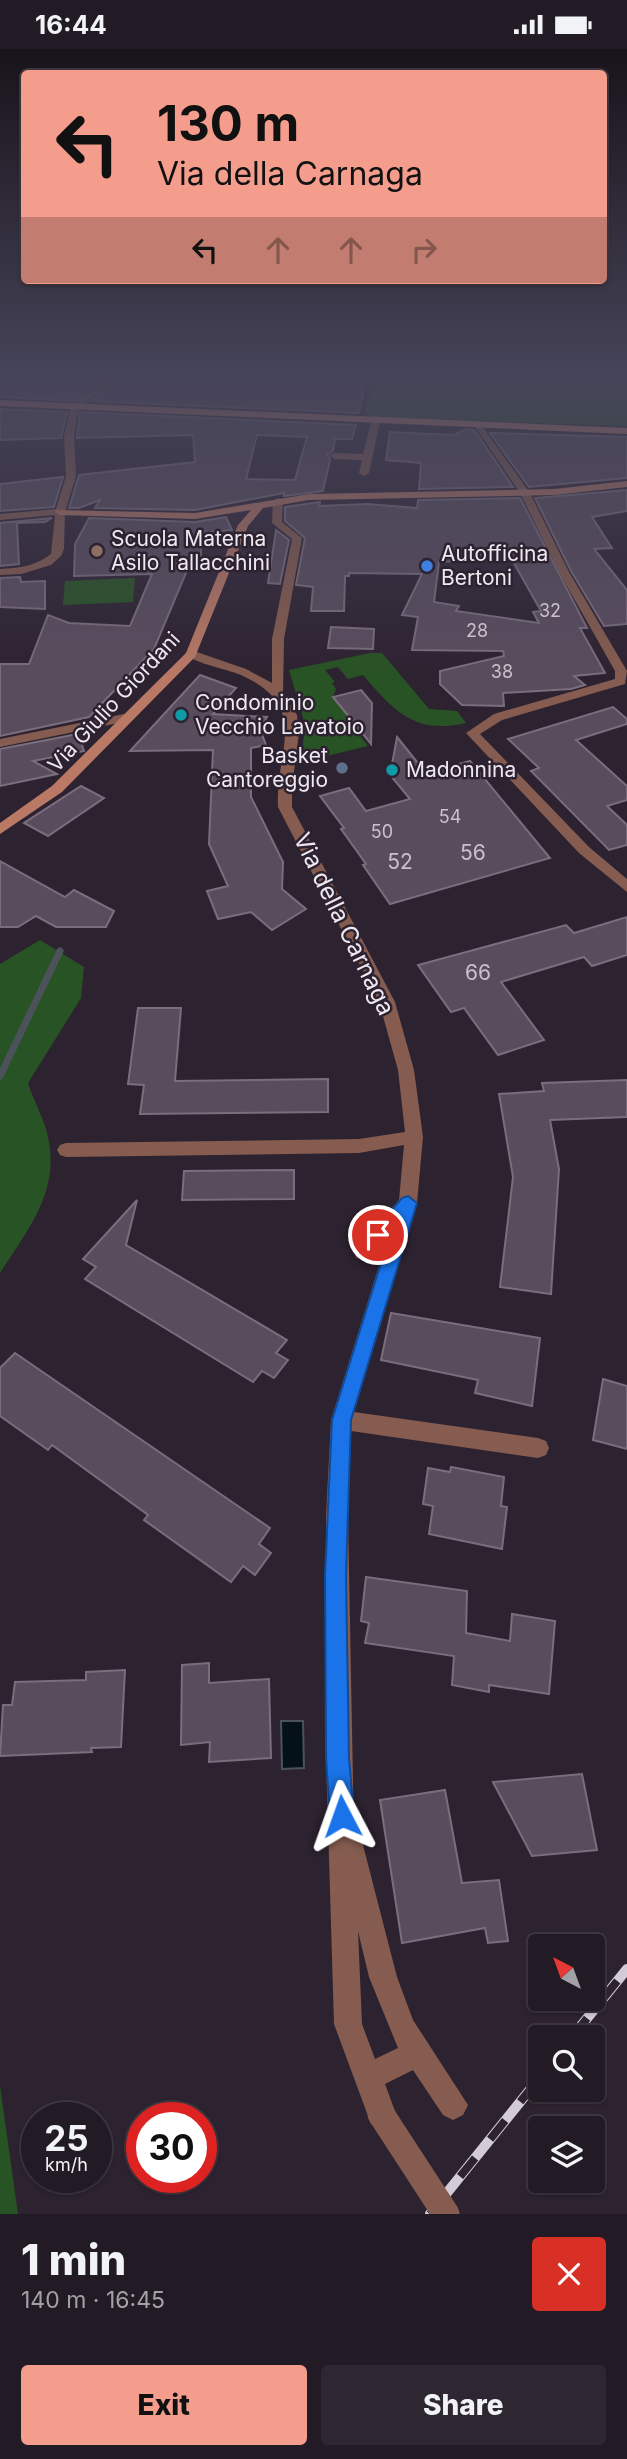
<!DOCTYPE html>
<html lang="en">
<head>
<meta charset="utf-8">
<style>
  :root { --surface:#221a24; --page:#2e2731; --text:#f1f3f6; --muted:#a2a1a6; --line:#3f3841; --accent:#f49d8d }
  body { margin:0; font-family:Inter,sans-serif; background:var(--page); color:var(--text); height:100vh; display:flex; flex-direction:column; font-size:26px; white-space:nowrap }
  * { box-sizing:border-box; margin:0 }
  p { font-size:23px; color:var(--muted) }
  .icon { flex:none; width:38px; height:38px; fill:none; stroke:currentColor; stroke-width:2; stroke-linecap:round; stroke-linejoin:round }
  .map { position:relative; height:2165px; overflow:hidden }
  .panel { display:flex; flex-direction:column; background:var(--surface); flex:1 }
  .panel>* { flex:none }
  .hud { position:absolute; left:21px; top:21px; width:586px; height:214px; border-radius:7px; box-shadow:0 2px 5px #0004,0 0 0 2px var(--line); background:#f49d8d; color:#111; overflow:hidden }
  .needle { width:46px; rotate:319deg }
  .fabs { position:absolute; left:528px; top:1885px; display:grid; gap:14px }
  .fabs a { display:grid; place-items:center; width:77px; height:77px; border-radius:7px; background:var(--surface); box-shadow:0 2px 5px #0004,0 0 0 2px var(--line); font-size:35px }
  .speed { position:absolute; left:21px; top:2053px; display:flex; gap:14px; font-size:35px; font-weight:700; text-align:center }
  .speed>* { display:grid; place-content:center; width:91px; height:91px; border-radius:50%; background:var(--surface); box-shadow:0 2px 5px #0004,0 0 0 2px var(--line); line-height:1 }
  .speed small { font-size:18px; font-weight:400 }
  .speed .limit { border:10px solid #d22; background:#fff; color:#111 }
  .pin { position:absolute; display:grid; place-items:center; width:60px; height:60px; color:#fff; margin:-30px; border:4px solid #fff; border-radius:50%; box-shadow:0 2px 7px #0007 }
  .me { position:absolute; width:77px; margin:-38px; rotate:356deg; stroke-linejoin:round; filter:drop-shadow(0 0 5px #0008) }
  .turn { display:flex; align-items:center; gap:24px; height:147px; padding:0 21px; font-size:32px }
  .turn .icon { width:91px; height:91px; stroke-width:2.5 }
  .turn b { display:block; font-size:49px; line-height:60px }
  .lanes { display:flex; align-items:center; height:66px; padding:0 21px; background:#0003; justify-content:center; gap:35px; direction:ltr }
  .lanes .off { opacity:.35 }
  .round { display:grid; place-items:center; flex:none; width:74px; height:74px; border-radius:7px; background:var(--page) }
  .summary { display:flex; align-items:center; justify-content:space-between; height:119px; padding:0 21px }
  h1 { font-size:42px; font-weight:800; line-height:52px }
  .primary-button { display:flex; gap:14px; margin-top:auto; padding:14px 21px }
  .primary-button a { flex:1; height:80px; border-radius:7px; background:var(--accent); color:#111; font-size:28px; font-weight:800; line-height:80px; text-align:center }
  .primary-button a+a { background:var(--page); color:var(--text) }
  .status { display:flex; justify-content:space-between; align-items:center; height:49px; padding:0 35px; background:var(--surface); direction:ltr }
  .status svg { height:19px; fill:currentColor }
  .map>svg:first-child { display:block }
</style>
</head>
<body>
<div class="status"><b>16:44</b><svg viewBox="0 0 49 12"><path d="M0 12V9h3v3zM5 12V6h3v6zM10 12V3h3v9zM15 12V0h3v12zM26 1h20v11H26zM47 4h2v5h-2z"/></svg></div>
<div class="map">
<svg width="627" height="2165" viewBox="0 0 627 2165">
  <rect width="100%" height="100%" fill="#2d2230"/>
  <g fill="#285324">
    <polygon points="421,325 627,325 627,377 372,368 365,365 367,353 375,336"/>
    <polygon points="135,529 133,553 63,556 65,532"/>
    <path d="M370,604h12l47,56 28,2 9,12c-51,12 -72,-12 -103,-48l-15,4 -10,-12 -13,3 10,12 -3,1 4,6 -3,8 27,34 -3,1 11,14 -67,16 4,-38 -16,-54z"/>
    <path d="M40,891l44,27 -3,31 -53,85c5,16 13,30 18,46 17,59 -16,97 -46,144v-309z"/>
    <polygon points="0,2037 18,2165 0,2165"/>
  </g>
  <polygon fill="#051119" stroke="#4b525a" stroke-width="2" points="281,1672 303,1672 304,1719 282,1720"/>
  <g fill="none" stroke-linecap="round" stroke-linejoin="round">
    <polyline stroke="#4b525a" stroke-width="7" points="0,1027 60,902"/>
  </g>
  <g fill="#594d5d" stroke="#7a6d7d" stroke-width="2" fill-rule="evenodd">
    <polygon points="0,325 97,325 92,329 99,328 75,352 0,348"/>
    <polygon points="202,325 338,325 364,341 359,364 91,352 114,331"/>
    <polygon points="0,360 67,363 61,389 0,391"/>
    <path d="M80,363l276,13 -4,14h-17l-2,12 -6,4 3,5 -7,31 -39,5v-3l-89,17 -100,-2 5,-8 -21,8h-10l10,-33 116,-13 -2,-27 -116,3zM257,386l50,2 -12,43 -49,-1z"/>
    <polygon points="466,380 475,382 513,438 419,440 421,414 386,411 390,383 454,386"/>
    <polygon points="490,384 627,388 627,429 529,438"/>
    <polygon points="63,428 54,458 0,462 0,435"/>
    <polygon points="627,441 627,462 592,468 612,499 594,500 627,541 627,575 604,577 571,522 535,449"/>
    <path d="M520,449l67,130h-7l25,45 -31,3 11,9 -14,4 -68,4 1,13 -42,-1 -22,-21v-13l64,-15 -1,-5 -91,-1 6,-33 -16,-2 20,-41 -73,-1v3h-4l-1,35h-33l2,-24 -17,-2 9,-47 -20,-17v-14l35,-5 -1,4 48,-2 50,4 1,-8zM511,509l30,53 -8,1 6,11 -83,-12 3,-5 -25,-4 5,-40z"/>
    <polygon points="226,468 232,481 201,484 201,507 193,507 154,600 89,668 0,687 0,615 29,615 48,566 69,574 130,577 152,525 74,527 75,495 89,469 195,473"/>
    <polygon points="52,469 45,473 17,474 19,515 0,517 0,474"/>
    <polygon points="276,481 289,491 280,535 268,534"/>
    <polygon points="20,528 21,533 45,532 45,560 0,558 0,529"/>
    <polygon points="331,578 374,580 373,600 328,599"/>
    <polygon points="200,626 236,639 213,665 267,668 260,680 266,696 251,699 251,748 283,813 282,840 306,860 272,881 251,863 218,870 207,842 228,837 209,795 213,701 130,702"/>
    <polygon points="361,641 372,654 371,695 333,648"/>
    <polygon points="613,658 627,670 627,675 576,691 627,737 627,751 607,757 627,776 627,796 609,801 531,722 539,719 508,690"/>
    <polygon points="78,685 84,702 33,712 57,725 0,737 0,700"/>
    <polygon points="397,688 426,724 470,712 550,809 390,855 363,816 366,815 341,780 344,779 320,747 349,739 366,762 410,750 390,726"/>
    <polygon points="81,737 104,749 48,787 24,774"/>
    <polygon points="0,812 65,848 74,841 114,862 106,878 56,878 36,867 18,878 0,878"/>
    <polygon points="627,868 627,906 592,917 584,908 501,933 544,991 498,1006 464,959 451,963 418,916 566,876 574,884"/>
    <polygon points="138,959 181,959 175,1032 328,1030 328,1063 140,1065 144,1036 128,1035"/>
    <polygon points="627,1031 627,1068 550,1071 559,1120 551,1245 500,1238 513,1128 499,1045 544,1042 542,1034"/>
    <polygon points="294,1121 294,1150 182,1151 184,1122"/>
    <polygon points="137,1151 126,1196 287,1291 276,1304 288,1311 274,1329 262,1322 253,1333 85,1230 96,1218 83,1210"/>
    <polygon points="391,1264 540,1289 532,1357 475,1344 478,1331 381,1311"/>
    <polygon points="15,1304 270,1479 259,1495 271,1504 255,1526 243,1517 231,1533 144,1471 148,1466 52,1396 48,1401 0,1367 0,1319"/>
    <polygon points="603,1330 627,1337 627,1400 593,1391"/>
    <polygon points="451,1418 504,1428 501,1457 507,1458 502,1500 429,1485 433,1457 423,1455 428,1419 450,1423"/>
    <polygon points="366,1528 467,1542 466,1584 510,1592 512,1565 555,1572 549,1645 489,1636 489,1643 452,1636 454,1607 365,1594 369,1574 361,1572"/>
    <polygon points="209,1614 209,1634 269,1630 271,1709 209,1713 210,1693 181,1696 182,1616"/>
    <polygon points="125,1621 121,1698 91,1699 92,1703 0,1707 3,1656 12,1656 15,1633 86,1631 86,1623"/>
    <polygon points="582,1725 597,1801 532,1807 493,1733"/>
    <polygon points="445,1741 462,1834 499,1831 508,1892 488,1894 485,1879 402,1894 380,1751"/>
  </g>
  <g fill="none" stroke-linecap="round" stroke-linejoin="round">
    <g fill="#855c4f" fill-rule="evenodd">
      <path d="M106,325h32l-25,3 -35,33 -4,26 2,40 -11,36 -1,37 -3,7 -10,9 -30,9 -21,1v-6c19,-1 36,-3 51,-15l4,-39 -55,5v-6l56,-5 10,-33 -2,-40 6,-27z"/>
      <polygon points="372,370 380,372 369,424 364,427 359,424 362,411 334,410 329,407 334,404 363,405"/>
      <polygon points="479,373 530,444 569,523 627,622 625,635 502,671 480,685 589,798 627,830 627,843 579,804 466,684 494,665 615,630 615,622 559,523 520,444 474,376"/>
      <path d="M278,449l5,3 -1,21 20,16 -18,101 -1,54 14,22 2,18 -7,54v20l103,195 19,68 9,67 -6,66 -63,209 184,26 8,3 3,7 -3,7 -8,3 -187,-27 -3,85 6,318 5,2 4,9 34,132 16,43 55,85 -5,10 -10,5 -10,-5 -30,-45 -28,14 11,30 -5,10 -10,5 -10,-5 -37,-100 -8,-266v-242l5,-96 57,-183c-9,10 -17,26 -32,21l-2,-6 45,-52 5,-55 -45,8 -293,4 -6,-2 -3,-5 3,-5 6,-2 293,-4 46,-7 -7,-62 -19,-68 -101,-195c-3,-58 34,-99 -37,-132 -17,-7 -42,-10 -56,-21l6,-4 55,19 26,14v-44l20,-100 -20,-16 1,-22zM358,1882l11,46 29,71 -23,11 -13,-35z"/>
      <polygon points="129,664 133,665 133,671 0,698 0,690"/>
    </g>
    <polygon fill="#ba7965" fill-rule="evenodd" points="627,432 627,438 554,446 309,451 263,459 248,477 195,608 62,743 0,785 0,774 52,737 186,604 238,476 251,461 195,470 60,466 55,463 56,461 195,464 309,445 554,440"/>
    <polygon fill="#e38f75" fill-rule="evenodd" points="0,351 627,379 627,385 0,357"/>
    <g stroke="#d3cbd5" stroke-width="10">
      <g id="rail">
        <polyline points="572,1988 627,1920"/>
        <polyline points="430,2165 541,2027"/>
      </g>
    </g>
    <use href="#rail" stroke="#2d2230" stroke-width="8" stroke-dasharray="24" stroke-linecap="butt"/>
    <polyline stroke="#855c4f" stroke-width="27" points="381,2065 446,2165"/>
  </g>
  <linearGradient id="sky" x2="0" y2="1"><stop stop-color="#19131a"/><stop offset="0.52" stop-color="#464459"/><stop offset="1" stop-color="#464459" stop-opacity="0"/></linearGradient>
  <rect width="627" height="628" fill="url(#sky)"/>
  <polygon fill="#1a73e8" stroke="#114b97" stroke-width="2" points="408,1147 417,1154 351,1371 346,1526 349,1709 354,1767 350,1775 342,1778 334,1775 330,1767 326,1709 325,1526 332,1371 390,1185 378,1194 370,1186 402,1149"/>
  <circle fill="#8d6e63" stroke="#2d2230" stroke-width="2.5" cx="97" cy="502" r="7"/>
  <circle fill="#3f7fe0" stroke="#2d2230" stroke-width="2.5" cx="427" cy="517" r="7"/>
  <g fill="#0f9aa8" stroke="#2d2230" stroke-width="2.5">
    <circle cx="181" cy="666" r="7"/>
    <circle cx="392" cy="721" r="7"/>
  </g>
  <circle fill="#5c6f8a" stroke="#2d2230" stroke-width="2.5" cx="342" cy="719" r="7"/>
  <g text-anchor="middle" stroke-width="5" stroke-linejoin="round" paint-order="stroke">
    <g font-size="18" fill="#cac1cc">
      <text x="550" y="568">32</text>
      <text x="477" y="588">28</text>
      <text x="502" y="629">38</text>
      <text x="450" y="774">54</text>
      <text x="382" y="789">50</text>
    </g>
    <g font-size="21" fill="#efe8f1" stroke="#2d2230" text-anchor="start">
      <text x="111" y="497">Scuola Materna<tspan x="111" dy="24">Asilo Tallacchini</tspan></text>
      <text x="441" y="512">Autofficina<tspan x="441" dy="24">Bertoni</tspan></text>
      <text x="195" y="661">Condominio<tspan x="195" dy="24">Vecchio Lavatoio</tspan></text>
      <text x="328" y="714" text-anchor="end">Basket<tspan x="328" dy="24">Cantoreggio</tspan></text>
      <text x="406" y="728">Madonnina</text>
    </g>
    <g font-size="21" fill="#efe8f1" stroke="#2d2230">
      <text transform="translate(114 653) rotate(-47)" y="7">Via Giulio Giordani</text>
    </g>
    <g font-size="21" fill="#cac1cc">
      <text x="473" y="811">56</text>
      <text x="400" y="820">52</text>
      <text x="478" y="931">66</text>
    </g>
    <g font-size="24" fill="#efe8f1" stroke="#2d2230">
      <text transform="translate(344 875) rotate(64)" y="8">Via della Carnaga</text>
    </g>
  </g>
</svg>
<div class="fabs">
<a><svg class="needle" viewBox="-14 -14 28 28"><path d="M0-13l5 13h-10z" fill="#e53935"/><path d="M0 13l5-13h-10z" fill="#a2a1a6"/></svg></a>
<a><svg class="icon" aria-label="search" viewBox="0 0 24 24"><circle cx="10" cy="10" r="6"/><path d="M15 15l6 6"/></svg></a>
<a><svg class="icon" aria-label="layers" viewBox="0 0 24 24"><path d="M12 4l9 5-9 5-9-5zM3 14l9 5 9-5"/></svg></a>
</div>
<div class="speed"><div>25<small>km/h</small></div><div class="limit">30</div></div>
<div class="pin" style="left:378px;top:1186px;background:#d93025"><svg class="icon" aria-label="arrive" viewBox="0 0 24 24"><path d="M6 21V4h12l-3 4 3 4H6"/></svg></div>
<svg class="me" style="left:342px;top:1767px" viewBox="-20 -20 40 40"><path d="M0-17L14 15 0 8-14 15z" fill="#1a73e8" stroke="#fff" stroke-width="4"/></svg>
<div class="hud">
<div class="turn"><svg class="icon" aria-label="left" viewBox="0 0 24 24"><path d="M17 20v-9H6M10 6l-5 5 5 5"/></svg><div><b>130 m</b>Via della Carnaga</div></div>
<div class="lanes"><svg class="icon" aria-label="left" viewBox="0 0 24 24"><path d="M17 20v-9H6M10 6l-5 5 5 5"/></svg><svg class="icon off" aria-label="ahead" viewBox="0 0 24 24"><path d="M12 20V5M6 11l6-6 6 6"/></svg><svg class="icon off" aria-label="ahead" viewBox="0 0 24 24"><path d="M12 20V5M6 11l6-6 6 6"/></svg><svg class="icon off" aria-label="right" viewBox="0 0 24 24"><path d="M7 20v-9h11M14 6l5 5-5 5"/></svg></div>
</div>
</div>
<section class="panel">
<div class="summary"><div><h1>1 min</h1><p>140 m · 16:45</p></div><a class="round" style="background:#d93025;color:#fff"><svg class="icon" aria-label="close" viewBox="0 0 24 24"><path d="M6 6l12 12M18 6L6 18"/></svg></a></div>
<div class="primary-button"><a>Exit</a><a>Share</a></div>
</section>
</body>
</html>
